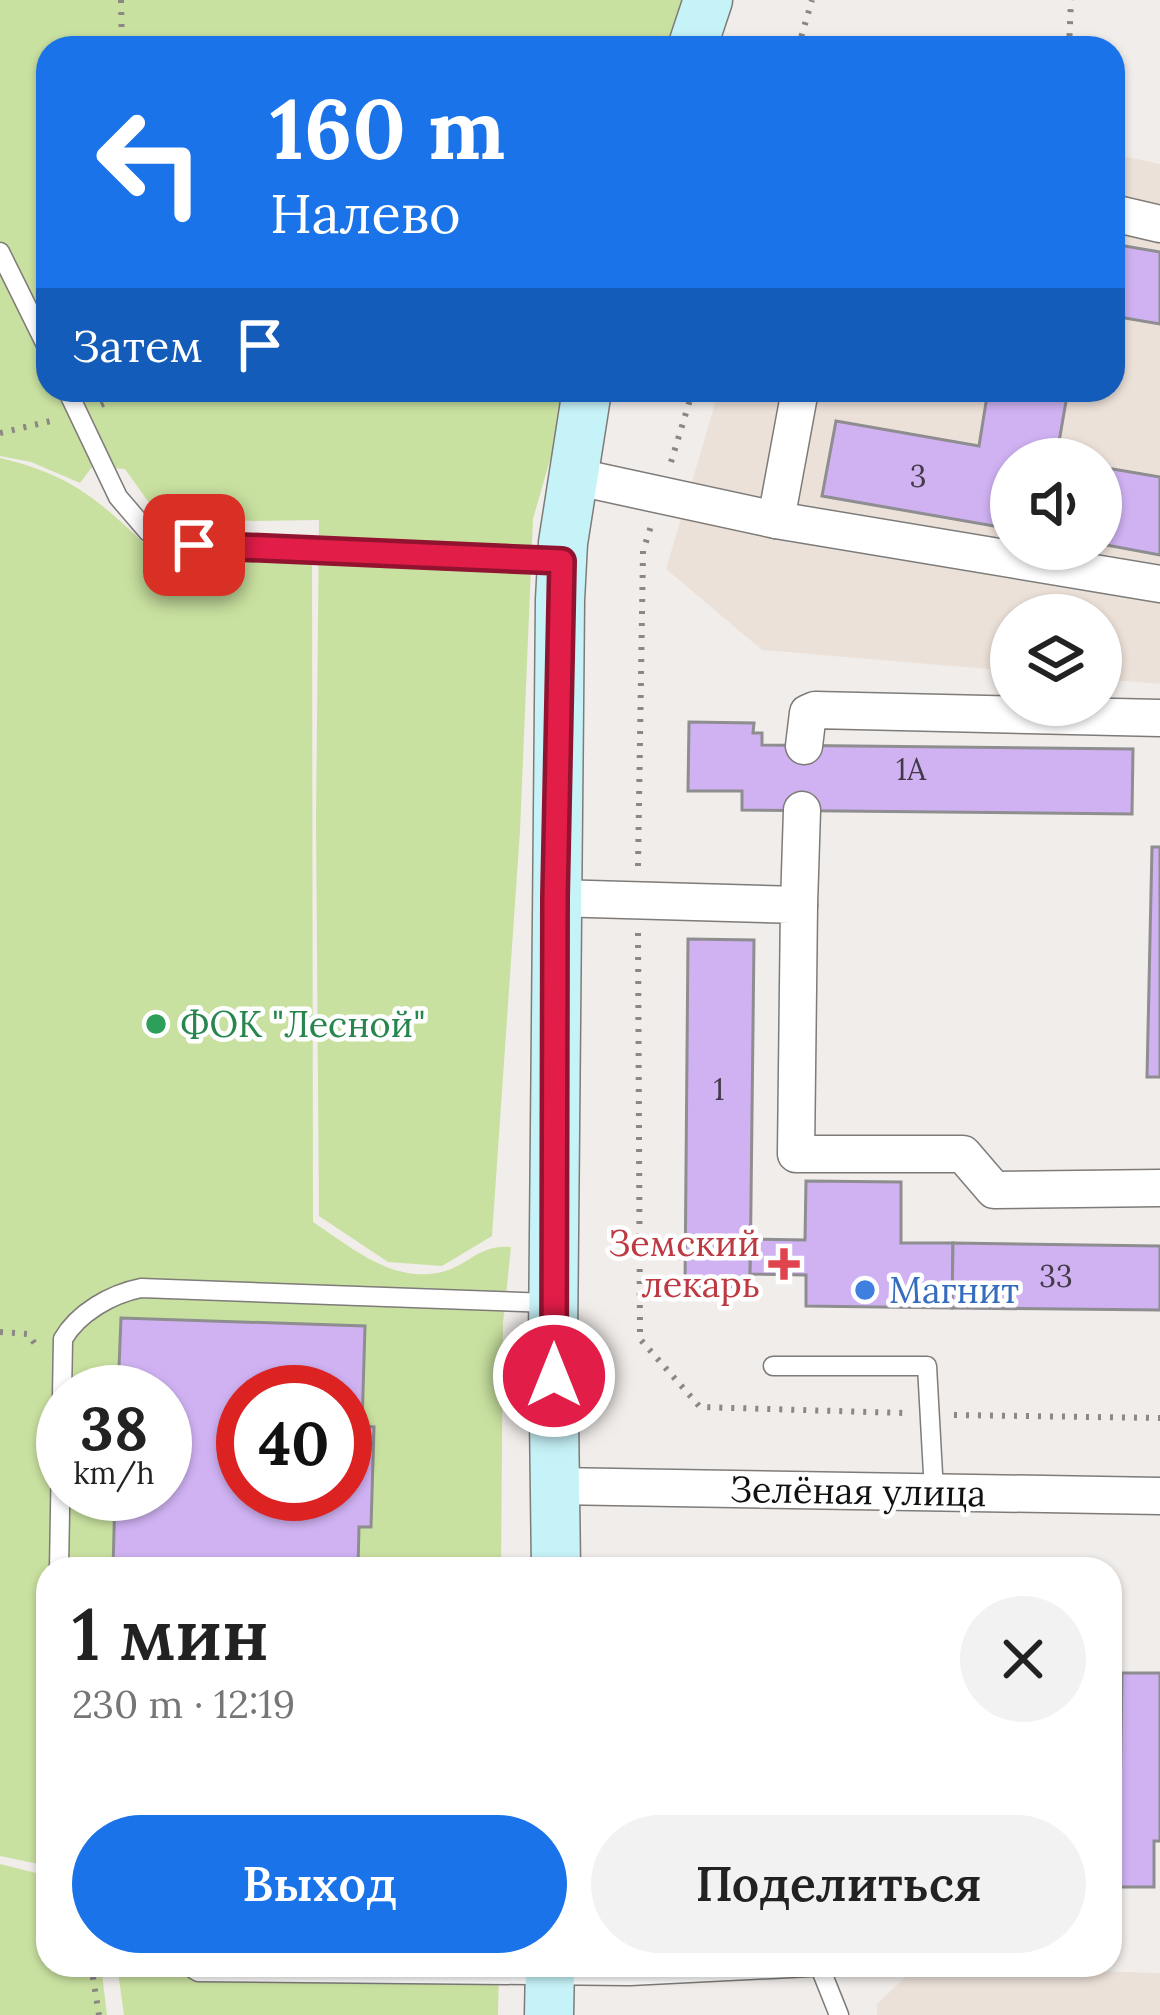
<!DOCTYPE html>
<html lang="ru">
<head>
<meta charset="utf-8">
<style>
  :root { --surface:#fff; --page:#f2f2f2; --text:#222; --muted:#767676; --accent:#1a73e8 }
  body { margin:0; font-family:Lora,serif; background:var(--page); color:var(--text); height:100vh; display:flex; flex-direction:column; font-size:45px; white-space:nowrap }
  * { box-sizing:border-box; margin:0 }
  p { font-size:39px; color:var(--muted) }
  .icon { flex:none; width:66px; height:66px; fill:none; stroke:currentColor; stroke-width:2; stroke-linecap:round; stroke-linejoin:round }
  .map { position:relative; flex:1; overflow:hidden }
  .sheet { position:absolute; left:36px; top:1557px; width:1086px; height:420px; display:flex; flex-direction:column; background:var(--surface); border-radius:36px; box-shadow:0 3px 9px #0004 }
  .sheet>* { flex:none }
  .hud { position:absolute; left:36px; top:36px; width:1089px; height:366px; border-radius:36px; box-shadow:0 3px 9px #0004; background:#1a73e8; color:#fff; overflow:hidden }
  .buttons { position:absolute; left:990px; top:438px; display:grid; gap:24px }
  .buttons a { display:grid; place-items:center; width:132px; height:132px; border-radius:50%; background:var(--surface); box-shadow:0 3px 9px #0004; font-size:60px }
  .speed { position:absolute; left:36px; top:1365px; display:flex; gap:24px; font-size:60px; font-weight:700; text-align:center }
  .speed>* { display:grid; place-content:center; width:156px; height:156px; border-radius:50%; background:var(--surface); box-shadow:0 3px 9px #0004; line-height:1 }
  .speed small { font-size:30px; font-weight:400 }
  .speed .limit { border:18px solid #d22; background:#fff; color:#111 }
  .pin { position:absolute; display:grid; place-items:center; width:102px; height:102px; color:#fff; margin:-51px; border-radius:24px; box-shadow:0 6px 18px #0006 }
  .me { position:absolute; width:132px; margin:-66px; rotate:0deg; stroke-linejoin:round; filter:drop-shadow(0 0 9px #0008) }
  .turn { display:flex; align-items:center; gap:42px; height:252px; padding:0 36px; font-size:54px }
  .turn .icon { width:156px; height:156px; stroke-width:2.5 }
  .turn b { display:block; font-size:84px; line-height:102px }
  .then { display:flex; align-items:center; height:114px; padding:0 36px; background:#0003; gap:24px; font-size:45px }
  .round { display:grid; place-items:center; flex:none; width:126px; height:126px; border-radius:63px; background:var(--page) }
  .overview { display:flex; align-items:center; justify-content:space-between; height:204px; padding:0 36px }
  h1 { font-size:72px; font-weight:600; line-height:90px }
  .cta { display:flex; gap:24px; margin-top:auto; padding:24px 36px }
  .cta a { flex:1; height:138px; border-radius:72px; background:var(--accent); color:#fff; font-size:48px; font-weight:600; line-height:138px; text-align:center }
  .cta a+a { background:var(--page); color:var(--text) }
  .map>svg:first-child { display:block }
</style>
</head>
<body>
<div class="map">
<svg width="1160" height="2015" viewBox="0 0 1160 2015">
  <rect width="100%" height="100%" fill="#f1edea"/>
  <g fill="#ece1d9" fill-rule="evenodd">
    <path d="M1113,154l47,10v520l-59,-5v-64h-90v56l-249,-21 -96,-81 53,-179h394zM1011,459h90v90h-90z"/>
    <polygon points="917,1966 1160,1973 1160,2015 877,2015 877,2004"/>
  </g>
  <g fill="#c9e1a0" fill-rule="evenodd">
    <polygon points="0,0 683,0 669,48 48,48 48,390 570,390 533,519 520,831 492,1236 442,1266 388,1262 319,1216 316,819 319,520 253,521 157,514 125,469 92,467 80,483 31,462 0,456"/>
    <path d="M0,458c73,17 101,44 153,94l159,4 1,666c38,25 80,62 129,50 28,-7 35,-27 69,-25l-8,76 -2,246h-453v297l-48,-10zM63,1392h102v102h-102zM243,1392h102v102h-102z"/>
    <polygon points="0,1864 48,1876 48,1965 101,1965 107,2015 0,2015"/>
    <polygon points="117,1965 499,1965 498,2015 124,2015"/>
  </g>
  <g fill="#d0b2f3" stroke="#8e8d90" stroke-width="3" fill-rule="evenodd">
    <polygon points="1113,244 1160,252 1160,324 1113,316"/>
    <polygon points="988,390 1068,390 1056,459 1011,459 1011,529 822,496 836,421 979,446"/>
    <polygon points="1101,467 1160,477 1160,555 1101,544"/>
    <polygon points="689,722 754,723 753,733 762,733 762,745 1133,749 1132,814 742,810 742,791 688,791"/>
    <polygon points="1152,847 1160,847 1160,1077 1147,1077"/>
    <polygon points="688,939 754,940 750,1287 685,1286"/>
    <polygon points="806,1181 901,1182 901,1243 953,1243 952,1308 806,1306 806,1275 750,1274 751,1239 805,1240"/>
    <polygon points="953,1243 1160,1246 1160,1310 952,1308"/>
    <path d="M121,1318l244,8 -3,100 12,1 -3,100h-12l-1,42h-245l2,-75h50v-102h-47zM243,1392h102v102h-102z"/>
    <polygon points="1122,1673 1160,1673 1160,1841 1154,1841 1154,1887 1110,1887 1110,1805 1120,1805"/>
  </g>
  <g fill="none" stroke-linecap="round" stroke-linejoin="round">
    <g stroke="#7e7b78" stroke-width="21">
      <g id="lane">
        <polyline points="0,252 48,349"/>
        <polyline points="67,390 118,497 148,532 194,545 558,560"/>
        <polyline points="773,1366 927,1366 934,1492"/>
        <path d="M59,1569l4,-230c15,-26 48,-45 78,-51l408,15"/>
        <polyline points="187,1965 198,1972 630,1976 850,1965"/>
        <polyline points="819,1965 839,2015"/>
      </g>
    </g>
    <g stroke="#7e7b78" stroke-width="39">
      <g id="street">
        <polyline points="1113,213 1160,224"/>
        <polyline points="573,476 776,520 1160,584"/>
        <polyline points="776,520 800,390"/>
        <polyline points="804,746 808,713 815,710 1160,718"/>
        <polyline points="555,898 799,905 796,1154 963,1154 994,1190 1160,1188"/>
        <polyline points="799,905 802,810"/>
        <polyline points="555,1486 1160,1496"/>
      </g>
    </g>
    <g stroke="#7e7b78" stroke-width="51">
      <g id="secondary">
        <polyline points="692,48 708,0"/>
        <polyline points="556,1569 553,1340 560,600 563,543 587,390"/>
        <polyline points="549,2015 550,1965"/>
      </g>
    </g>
    <g stroke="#8a8785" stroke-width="6" stroke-dasharray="3 9" stroke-linecap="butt">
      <polyline points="121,0 122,48"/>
      <polyline points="798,48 812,0"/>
      <polyline points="1069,48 1071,0"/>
      <polyline points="101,405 110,401 113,390"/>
      <polyline points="0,433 55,420"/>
      <polyline points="671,462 693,390"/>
      <polyline points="638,866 643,551 651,526"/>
      <polyline points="638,933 640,1339 700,1407 904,1413"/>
      <polyline points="0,1332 28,1334 38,1348"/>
      <polyline points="954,1415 1160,1418"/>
      <polyline points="48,1611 42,1691 48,1745"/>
      <polyline points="91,1965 99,2015"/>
    </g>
    <use href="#lane" stroke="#fff" stroke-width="18"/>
    <use href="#street" stroke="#fff" stroke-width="36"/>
    <use href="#secondary" stroke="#c6f3f8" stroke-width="48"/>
  </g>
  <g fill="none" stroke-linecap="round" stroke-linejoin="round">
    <g stroke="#92132f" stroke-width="30">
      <polyline id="route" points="194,545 562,561 555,898 554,1376"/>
    </g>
    <use href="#route" stroke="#e11d48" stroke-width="21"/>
  </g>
  <circle fill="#2e9e5b" stroke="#fff" stroke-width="4.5" cx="156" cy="1024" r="12"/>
  <path fill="#e0444e" stroke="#fff" stroke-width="4.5" d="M778 1246h12v12h12v12h-12v12h-12v-12h-12v-12h12z"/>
  <circle fill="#3f7fe0" stroke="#fff" stroke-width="4.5" cx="865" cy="1290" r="12"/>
  <g text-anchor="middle" stroke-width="9" stroke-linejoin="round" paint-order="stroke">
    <g font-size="30" fill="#423949">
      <text x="918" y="487">3</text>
      <text x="911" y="780">1А</text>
      <text x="719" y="1100">1</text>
      <text x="1056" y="1287">33</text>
    </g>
    <g font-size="36" fill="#27864d" stroke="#fff" text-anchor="start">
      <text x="180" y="1037">ФОК "Лесной"</text>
    </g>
    <g font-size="36" fill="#be3a42" stroke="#fff" text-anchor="end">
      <text x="760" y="1256">Земский<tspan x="760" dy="41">лекарь</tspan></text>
    </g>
    <g font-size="36" fill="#366cbe" stroke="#fff" text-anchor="start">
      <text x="889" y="1303">Магнит</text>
    </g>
    <g font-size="36" fill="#121110" stroke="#fff">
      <text transform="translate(858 1491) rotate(1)" y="13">Зелёная улица</text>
    </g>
  </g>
</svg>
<div class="buttons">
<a><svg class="icon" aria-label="sound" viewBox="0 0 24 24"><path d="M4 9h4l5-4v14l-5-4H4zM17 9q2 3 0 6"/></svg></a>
<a><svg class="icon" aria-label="layers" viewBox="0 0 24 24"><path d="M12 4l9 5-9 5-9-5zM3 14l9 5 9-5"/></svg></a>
</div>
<div class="speed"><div>38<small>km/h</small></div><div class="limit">40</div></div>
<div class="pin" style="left:194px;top:545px;background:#d93025"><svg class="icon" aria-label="arrive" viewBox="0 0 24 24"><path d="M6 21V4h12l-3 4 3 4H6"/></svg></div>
<svg class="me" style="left:554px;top:1376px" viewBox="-20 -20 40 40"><circle r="17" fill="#e11d48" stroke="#fff" stroke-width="3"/><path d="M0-11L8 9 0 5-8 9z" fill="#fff"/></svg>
<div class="hud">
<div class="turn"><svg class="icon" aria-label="left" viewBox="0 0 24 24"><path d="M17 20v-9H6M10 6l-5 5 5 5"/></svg><div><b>160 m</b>Налево</div></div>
<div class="then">Затем<svg class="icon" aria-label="arrive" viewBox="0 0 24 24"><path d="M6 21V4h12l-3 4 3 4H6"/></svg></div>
</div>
<section class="sheet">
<div class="overview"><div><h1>1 мин</h1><p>230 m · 12:19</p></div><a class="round"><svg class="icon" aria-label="close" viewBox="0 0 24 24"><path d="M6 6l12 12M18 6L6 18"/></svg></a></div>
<div class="cta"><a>Выход</a><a>Поделиться</a></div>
</section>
</div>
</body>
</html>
